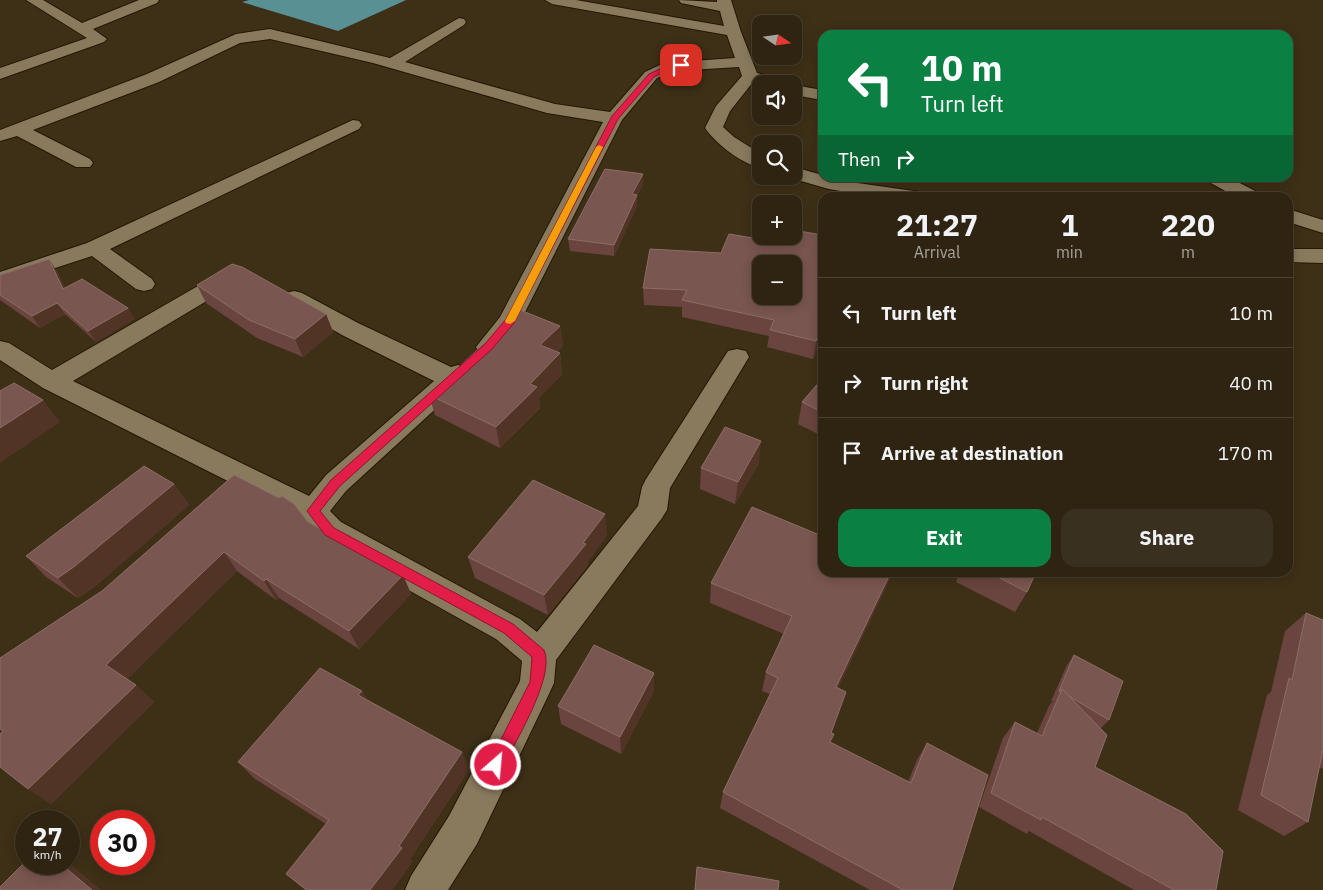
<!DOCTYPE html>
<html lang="en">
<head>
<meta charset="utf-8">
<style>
  :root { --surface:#2e2411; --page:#3a301f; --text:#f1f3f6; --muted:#a7a49f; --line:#494131; --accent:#0b8043 }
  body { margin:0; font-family:"IBM Plex Sans",sans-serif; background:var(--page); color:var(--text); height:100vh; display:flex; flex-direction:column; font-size:19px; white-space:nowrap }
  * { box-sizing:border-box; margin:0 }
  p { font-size:16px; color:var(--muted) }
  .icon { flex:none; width:28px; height:28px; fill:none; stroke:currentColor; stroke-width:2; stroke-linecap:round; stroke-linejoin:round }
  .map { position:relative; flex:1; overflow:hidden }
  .sheet { position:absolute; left:818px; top:192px; width:475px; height:385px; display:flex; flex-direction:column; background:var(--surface); border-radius:15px; box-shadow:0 2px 12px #0003,0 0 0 1px var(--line) }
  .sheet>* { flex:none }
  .top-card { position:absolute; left:818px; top:30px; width:475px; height:152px; border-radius:15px; box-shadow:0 2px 12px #0003,0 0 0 1px var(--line); background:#0b8043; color:#fff; overflow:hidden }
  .needle { width:32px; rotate:103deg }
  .tools { position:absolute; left:752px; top:15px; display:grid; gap:10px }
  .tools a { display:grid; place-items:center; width:50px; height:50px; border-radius:10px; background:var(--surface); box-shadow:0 2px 12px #0003,0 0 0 1px var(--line); font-size:25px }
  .speed { position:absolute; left:15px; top:810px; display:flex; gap:10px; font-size:25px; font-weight:700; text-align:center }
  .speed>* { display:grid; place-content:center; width:65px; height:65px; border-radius:50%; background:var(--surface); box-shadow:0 2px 12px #0003,0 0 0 1px var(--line); line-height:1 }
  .speed small { font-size:12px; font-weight:400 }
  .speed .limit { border:8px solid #d22; background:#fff; color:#111 }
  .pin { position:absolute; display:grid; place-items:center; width:42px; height:42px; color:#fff; margin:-21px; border-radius:10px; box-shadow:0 2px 8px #0006 }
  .me { position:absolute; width:55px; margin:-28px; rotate:27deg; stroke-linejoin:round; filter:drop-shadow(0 0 4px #0008) }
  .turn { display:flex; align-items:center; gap:18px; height:105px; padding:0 20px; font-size:22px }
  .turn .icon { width:65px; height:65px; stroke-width:2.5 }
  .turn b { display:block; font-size:35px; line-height:42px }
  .then { display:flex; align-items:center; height:48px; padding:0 20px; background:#0003; gap:10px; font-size:19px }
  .eta { display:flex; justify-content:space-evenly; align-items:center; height:85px; text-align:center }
  .eta b { font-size:30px; font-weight:800; line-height:35px }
  .action { display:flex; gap:10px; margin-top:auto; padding:10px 20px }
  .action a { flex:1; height:58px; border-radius:15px; background:var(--accent); color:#fff; font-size:20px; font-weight:800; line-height:58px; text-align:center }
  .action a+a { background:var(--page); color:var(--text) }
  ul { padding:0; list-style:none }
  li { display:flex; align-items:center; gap:15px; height:70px; padding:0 20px; border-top:1px solid var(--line) }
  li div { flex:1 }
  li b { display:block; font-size:19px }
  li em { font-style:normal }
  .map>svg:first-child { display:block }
</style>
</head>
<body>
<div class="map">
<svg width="1323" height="890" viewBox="0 0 1323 890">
  <rect width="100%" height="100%" fill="#3e3017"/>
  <polygon fill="#599094" points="249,0 406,0 338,31 242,2"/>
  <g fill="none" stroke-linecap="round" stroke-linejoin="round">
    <g stroke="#251800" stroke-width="2">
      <g id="street">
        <polygon points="26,0 43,0 82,23 139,0 159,0 157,3 93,29 107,39 104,42 0,79 0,68 87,38"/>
        <path d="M545,0h31l148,26 -4,-15 -39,-8 -2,-3 38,2v-2h14l10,32 16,41 24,7 2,4 -22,1 -8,-3 -23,29 -7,16 11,10 27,17v14c-20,-5 -44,-23 -56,-40l11,-22 26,-30 -3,-9 -66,4 -16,7 -35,42 -104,206 -21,27 -9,2 -9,-2 -3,-6 24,-30 103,-195 -56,-9 -174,-50 -103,-24 -30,4 -81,39 -126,48 57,29 3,4 -3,4h-14l-59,-31 -17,5v-11l147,-56 89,-40 34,-5 120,29 69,-40 5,1 2,3 -2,3 -59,37 150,42 55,8 35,-40 19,-9 71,-5 -8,-23 -175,-31z"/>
        <polygon points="794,85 822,90 822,100 794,95"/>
        <polygon points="353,120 359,121 362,125 359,129 110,249 152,279 155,284 152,289 144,291 136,289 92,256 0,286 0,272 87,243"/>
        <polygon points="794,167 822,175 822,178 921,192 928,194 931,198 881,198 829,189 787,177 794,176"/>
        <polygon points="1206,178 1230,178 1261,194 1264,198 1238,198 1209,182"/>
        <polygon points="1288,209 1323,220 1323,233 1288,222"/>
        <polygon points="1288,249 1323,249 1323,263 1288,262"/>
        <polygon points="232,269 240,271 243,276 240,281 73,381 309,496 326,475 434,381 342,335 286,303 282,298 286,293 294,291 302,293 358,323 451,367 458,365 467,368 471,374 467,380 346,491 330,511 341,522 520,619 537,632 638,506 642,487 646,479 728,351 737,349 746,351 749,357 670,488 667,510 662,518 556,660 554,683 549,694 477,844 448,890 405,890 411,876 449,816 520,681 522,661 496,639 319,540 303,519 43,388 0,360 0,341 9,343 52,370 224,271"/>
      </g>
    </g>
    <use href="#street" fill="#897a5e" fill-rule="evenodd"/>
  </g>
  <g fill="#6a443e">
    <polygon points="643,185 637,196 637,206 614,256 570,251 568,239"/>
    <polygon points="822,235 822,336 813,359 767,347 769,336 682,317 682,307 644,305 643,288 721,253 777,242"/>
    <polygon points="56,270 65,288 128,308 134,319 96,342 65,314 40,328 0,300 0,275"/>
    <polygon points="197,285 326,314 333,332 303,357 257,338 206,303"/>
    <polygon points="560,326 563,346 557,352 560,353 562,374 539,398 540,408 500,448 435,415 429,395"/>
    <polygon points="822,379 822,436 798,424 802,402"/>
    <polygon points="759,463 735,504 700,489 701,468"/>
    <polygon points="174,484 189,505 94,587 78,598 46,577 26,556"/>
    <polygon points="308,522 403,575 411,594 359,649 279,598 276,600 237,571 127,679 154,702 51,804 3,731 102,591"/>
    <polygon points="607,535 588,561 588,565 548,615 475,578 468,557"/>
    <polygon points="893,572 838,688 831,733 830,743 908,782 917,760 927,743 952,890 870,890 720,808 723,792 770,694 762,691 766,672 784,634 710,603 711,583"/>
    <polygon points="960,572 1036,572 1027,592 1015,612 956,582"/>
    <polygon points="1306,613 1323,620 1323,769 1319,767 1308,822 1284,836 1238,810 1267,695 1271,692 1285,631"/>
    <polygon points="1074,655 1109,720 1101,728 1095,767 1216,890 1134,890 1029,831 1027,834 979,807 1003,738 1015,722 1037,733 1049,706 1053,701 1051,701 1067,665"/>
    <polygon points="654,673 654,691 621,754 561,724 558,706"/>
    <polygon points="362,691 367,700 470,768 410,859 412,862 392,890 305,890 286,874 326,824 255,779 238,762"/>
  </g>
  <g fill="#523427">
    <polygon points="643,174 643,185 637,196 637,206 614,256 614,245 632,194"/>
    <polygon points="49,259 56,270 71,300 63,289"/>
    <polygon points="57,303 65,314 40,328 32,316"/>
    <polygon points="128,308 134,319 96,342 88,331"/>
    <polygon points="326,314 333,332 303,357 295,339"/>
    <polygon points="560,326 563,346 543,366 540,345"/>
    <polygon points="822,327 822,336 813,359 816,341"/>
    <polygon points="560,353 562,374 539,398 540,408 500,448 496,427 530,384"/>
    <polygon points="43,400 60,422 0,463 0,428"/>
    <polygon points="761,441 759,463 735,504 738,482"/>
    <polygon points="174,484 189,505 94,587 78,598 58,578"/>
    <polygon points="605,514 607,535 588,561 588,565 548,615 544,595"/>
    <polygon points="224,552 237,571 124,682 106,665"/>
    <polygon points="891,572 893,572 830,705 836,687"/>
    <polygon points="403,575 411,594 359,649 349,631"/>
    <polygon points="266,579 279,598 276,600 264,581"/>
    <polygon points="654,673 654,691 621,754 620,737"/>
    <polygon points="136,685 154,702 51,804 28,789"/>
    <polygon points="362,691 373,709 358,695"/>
    <polygon points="462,752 470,768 410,859 412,862 392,890 370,890 399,846"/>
    <polygon points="69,863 101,890 92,890 61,864 69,864"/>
  </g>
  <g fill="#79564f" stroke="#8c6e66" fill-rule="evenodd">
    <polygon points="605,169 643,174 632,194 637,195 614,245 568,239"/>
    <path d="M794,230l28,5v92l-6,14 -46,-11 4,-10 -92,-20 5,-10 -44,-2 7,-39 71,4 8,-19 48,8 2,-6h15zM761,264h33v32h-33z"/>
    <polygon points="49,259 63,289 82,279 128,308 88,331 57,303 32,316 0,295 0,275"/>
    <polygon points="232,264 242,267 326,314 295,339 249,320 197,285"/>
    <polygon points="520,310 560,326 540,345 560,353 530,384 537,387 496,427 429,395"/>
    <polygon points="822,379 822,412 802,402"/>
    <polygon points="14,383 43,400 0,428 0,391"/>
    <polygon points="725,427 761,441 738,482 701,468"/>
    <polygon points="144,466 174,484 75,566 58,578 26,556"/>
    <polygon points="234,475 279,498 282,496 294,504 308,522 403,575 349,631 266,579 264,581 224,552 106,665 136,685 28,789 0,767 0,734 3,731 0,729 0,658 102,591"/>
    <polygon points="533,480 605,514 583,543 586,544 544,595 468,557"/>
    <polygon points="752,507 822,536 822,572 891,572 836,687 846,692 831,733 834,734 830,742 911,783 927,743 988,775 952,890 903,890 723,792 778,678 766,672 792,616 711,583"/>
    <polygon points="988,572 1036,572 1027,592"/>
    <polygon points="1306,613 1323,620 1323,749 1308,822 1261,795 1289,678 1292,680"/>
    <polygon points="594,645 654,673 620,737 558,706"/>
    <polygon points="1074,655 1123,681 1109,720 1072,698 1062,689 1060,692 1059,691"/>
    <polygon points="320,668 362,691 358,695 462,752 399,846 402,848 370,890 307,890 286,874 329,820 238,762"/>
    <polygon points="1062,689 1107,735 1095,767 1186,814 1223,851 1216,890 1174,890 1042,817 1041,820 991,793 1015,722 1042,736"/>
    <polygon points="26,861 26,864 61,864 92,890 0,890 0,887"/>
    <polygon points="697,867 779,881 778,890 695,890"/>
  </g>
  <path fill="#e11d48" stroke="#92132f" d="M683,63v3l-11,2 -18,9 -36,42 -104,204 -22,26 -152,137 -20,25 14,17 179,96 31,26c12,26 -30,94 -43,120l-5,2 -6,-2 -2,-5 42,-83 2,-25 -28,-24 -179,-98 -18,-24 24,-31 154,-136 21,-25 106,-203 37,-42 19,-9z"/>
  <polygon fill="#f59e0b" points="599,145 603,147 515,321 510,324 506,323 505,321 596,147"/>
</svg>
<div class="tools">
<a><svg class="needle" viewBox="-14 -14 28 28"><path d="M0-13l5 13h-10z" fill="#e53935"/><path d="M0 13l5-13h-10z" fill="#a7a49f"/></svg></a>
<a><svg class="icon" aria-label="sound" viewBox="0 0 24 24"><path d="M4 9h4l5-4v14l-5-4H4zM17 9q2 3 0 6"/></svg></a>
<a><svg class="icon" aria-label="search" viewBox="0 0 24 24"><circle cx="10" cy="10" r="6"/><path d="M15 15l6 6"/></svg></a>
<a>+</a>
<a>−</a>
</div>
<div class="speed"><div>27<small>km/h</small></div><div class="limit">30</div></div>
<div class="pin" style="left:681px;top:65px;background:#d93025"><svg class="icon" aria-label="arrive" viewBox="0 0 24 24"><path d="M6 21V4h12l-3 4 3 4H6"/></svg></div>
<svg class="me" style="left:496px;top:765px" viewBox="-20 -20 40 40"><circle r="17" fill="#e11d48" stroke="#fff" stroke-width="3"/><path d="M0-11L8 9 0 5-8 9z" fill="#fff"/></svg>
<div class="top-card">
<div class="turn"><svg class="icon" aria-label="left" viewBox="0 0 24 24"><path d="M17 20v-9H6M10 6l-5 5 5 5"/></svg><div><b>10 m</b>Turn left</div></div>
<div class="then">Then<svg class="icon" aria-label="right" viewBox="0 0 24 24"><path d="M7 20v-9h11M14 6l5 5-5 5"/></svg></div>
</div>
<section class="sheet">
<div class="eta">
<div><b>21:27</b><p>Arrival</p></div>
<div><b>1</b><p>min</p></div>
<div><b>220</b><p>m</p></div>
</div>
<ul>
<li><svg class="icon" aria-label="left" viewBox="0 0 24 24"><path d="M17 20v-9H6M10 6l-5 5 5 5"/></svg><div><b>Turn left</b></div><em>10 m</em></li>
<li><svg class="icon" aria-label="right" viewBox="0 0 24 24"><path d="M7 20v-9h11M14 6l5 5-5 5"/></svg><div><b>Turn right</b></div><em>40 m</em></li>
<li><svg class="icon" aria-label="arrive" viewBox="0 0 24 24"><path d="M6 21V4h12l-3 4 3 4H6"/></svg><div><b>Arrive at destination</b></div><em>170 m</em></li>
</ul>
<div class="action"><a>Exit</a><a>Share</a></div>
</section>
</div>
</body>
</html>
